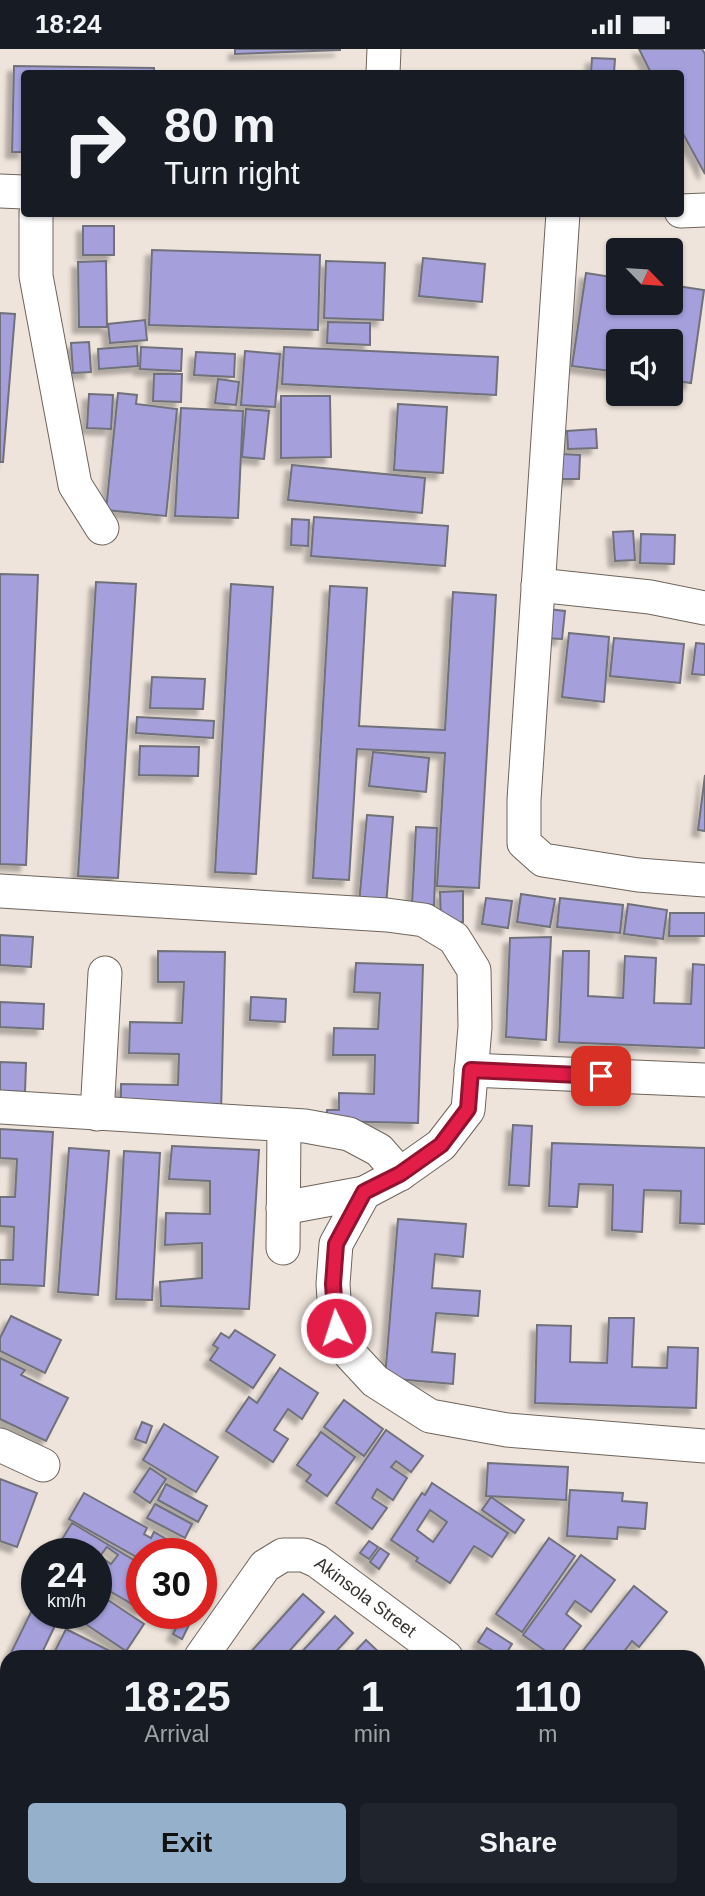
<!DOCTYPE html>
<html lang="en">
<head>
<meta charset="utf-8">
<style>
  :root { --surface:#171b24; --page:#20242c; --text:#f1f3f6; --muted:#9ea1a6; --accent:#94b0ca }
  body { margin:0; font-family:Arial,sans-serif; background:var(--page); color:var(--text); height:100vh; display:flex; flex-direction:column; font-size:26px; white-space:nowrap }
  * { box-sizing:border-box; margin:0 }
  p { font-size:23px; color:var(--muted) }
  .icon { flex:none; width:38px; height:38px; fill:none; stroke:currentColor; stroke-width:2; stroke-linecap:round; stroke-linejoin:round }
  .map { position:relative; flex:1; overflow:hidden }
  .panel { position:absolute; left:0px; top:1601px; width:705px; height:247px; display:flex; flex-direction:column; background:var(--surface); border-radius:21px 21px 0 0; box-shadow:0 2px 5px #0004 }
  .panel>* { flex:none }
  .hud { position:absolute; left:21px; top:21px; width:663px; height:147px; border-radius:7px; box-shadow:0 2px 5px #0004; background:#171b24; color:var(--text); overflow:hidden }
  .needle { width:46px; rotate:115deg }
  .buttons { position:absolute; left:606px; top:189px; display:grid; gap:14px }
  .buttons a { display:grid; place-items:center; width:77px; height:77px; border-radius:7px; background:var(--surface); box-shadow:0 2px 5px #0004; font-size:35px }
  .speed { position:absolute; left:21px; top:1489px; display:flex; gap:14px; font-size:35px; font-weight:700; text-align:center }
  .speed>* { display:grid; place-content:center; width:91px; height:91px; border-radius:50%; background:var(--surface); box-shadow:0 2px 5px #0004; line-height:1 }
  .speed small { font-size:18px; font-weight:400 }
  .speed .limit { border:10px solid #d22; background:#fff; color:#111 }
  .pin { position:absolute; display:grid; place-items:center; width:60px; height:60px; color:#fff; margin:-30px; border-radius:14px; box-shadow:0 4px 10px #0006 }
  .me { position:absolute; width:77px; margin:-38px; rotate:356deg; stroke-linejoin:round; filter:drop-shadow(0 0 5px #0008) }
  .turn { display:flex; align-items:center; gap:24px; height:147px; padding:0 28px; font-size:32px }
  .turn .icon { width:91px; height:91px; stroke-width:2.5 }
  .turn b { display:block; font-size:49px; line-height:60px }
  .eta { display:flex; justify-content:space-evenly; align-items:center; height:119px; text-align:center }
  .eta b { font-size:42px; font-weight:700; line-height:49px }
  .action { display:flex; gap:14px; margin-top:auto; padding:14px 28px }
  .action a { flex:1; height:80px; border-radius:7px; background:var(--accent); color:#111; font-size:28px; font-weight:700; line-height:80px; text-align:center }
  .action a+a { background:var(--page); color:var(--text) }
  .status { display:flex; justify-content:space-between; align-items:center; height:49px; padding:0 35px; background:var(--surface); direction:ltr }
  .status svg { height:19px; fill:currentColor }
  .map>svg:first-child { display:block }
</style>
</head>
<body>
<div class="status"><b>18:24</b><svg viewBox="0 0 49 12"><path d="M0 12V9h3v3zM5 12V6h3v6zM10 12V3h3v9zM15 12V0h3v12zM26 1h20v11H26zM47 4h2v5h-2z"/></svg></div>
<div class="map">
<svg width="705" height="1847" viewBox="0 0 705 1847">
  <defs>
    <filter id="shadow"><feDropShadow dx="-6" dy="6" stdDeviation="2" flood-color="#0004"/></filter>
  </defs>
  <rect width="100%" height="100%" fill="#eee4db"/>
  <g fill="#a5a0dc" stroke="#71717b" stroke-width="2" fill-rule="evenodd" filter="url(#shadow)">
    <polygon points="235,0 340,0 340,1 235,5"/>
    <polygon points="639,0 702,0 705,5 705,125 681,81 681,24 651,24"/>
    <polygon points="592,9 615,10 614,24 591,24"/>
    <polygon points="14,17 154,19 154,24 24,24 24,103 12,103"/>
    <rect x="83" y="177" width="31" height="29"/>
    <polygon points="152,201 320,206 318,281 149,276"/>
    <polygon points="423,209 485,215 482,253 419,247"/>
    <polygon points="106,212 107,278 79,278 78,213"/>
    <polygon points="326,212 385,214 383,271 324,269"/>
    <polygon points="586,224 618,229 618,254 670,254 670,236 704,241 691,334 670,331 670,292 618,292 618,323 572,317"/>
    <polygon points="0,264 15,265 3,413 0,413"/>
    <polygon points="145,271 147,291 110,294 108,275"/>
    <polygon points="328,273 370,274 370,296 327,294"/>
    <polygon points="89,293 91,323 73,324 71,294"/>
    <polygon points="137,297 138,317 99,320 98,300"/>
    <polygon points="141,298 182,300 181,322 140,320"/>
    <polygon points="284,298 498,308 496,346 282,335"/>
    <polygon points="245,302 280,305 275,358 241,356"/>
    <polygon points="196,303 235,305 234,328 194,326"/>
    <polygon points="154,325 182,325 181,353 153,352"/>
    <polygon points="218,330 239,333 236,356 215,354"/>
    <polygon points="118,344 137,346 136,355 177,360 166,467 106,461"/>
    <polygon points="89,345 113,346 111,380 87,379"/>
    <polygon points="281,347 330,347 331,408 281,409"/>
    <polygon points="398,355 447,358 443,424 394,421"/>
    <polygon points="181,359 243,362 238,469 175,467"/>
    <polygon points="246,360 269,362 264,410 242,408"/>
    <polygon points="596,380 597,399 568,400 567,382"/>
    <polygon points="561,405 580,406 579,430 560,430"/>
    <polygon points="292,416 425,429 422,464 288,451"/>
    <polygon points="314,468 448,477 445,517 311,507"/>
    <polygon points="292,470 309,471 308,497 291,496"/>
    <polygon points="633,482 635,511 615,512 613,483"/>
    <polygon points="641,485 675,486 674,515 640,514"/>
    <polygon points="0,525 38,526 26,816 0,815"/>
    <polygon points="96,533 136,535 118,829 78,827"/>
    <polygon points="231,535 273,538 256,825 215,823"/>
    <polygon points="330,537 367,539 359,677 445,681 453,543 496,546 479,839 437,837 445,704 357,700 349,831 313,829"/>
    <polygon points="548,560 565,562 562,590 544,589"/>
    <polygon points="569,584 609,588 604,653 562,648"/>
    <polygon points="614,589 684,595 680,634 610,627"/>
    <polygon points="696,594 705,595 705,626 692,625"/>
    <polygon points="152,628 205,630 203,660 150,659"/>
    <polygon points="137,668 214,672 213,689 136,684"/>
    <polygon points="140,697 199,698 198,727 139,726"/>
    <polygon points="373,703 429,709 426,743 369,737"/>
    <polygon points="705,726 705,782 698,781"/>
    <polygon points="367,766 393,768 386,857 359,855"/>
    <polygon points="416,778 437,779 434,856 412,855"/>
    <polygon points="463,842 463,873 441,873 440,843"/>
    <polygon points="521,845 555,850 550,878 517,873"/>
    <polygon points="486,849 512,852 508,879 482,875"/>
    <polygon points="560,849 623,856 620,884 557,878"/>
    <polygon points="628,855 667,861 663,890 624,885"/>
    <polygon points="670,864 705,864 705,887 669,887"/>
    <polygon points="0,886 33,888 31,918 0,916"/>
    <polygon points="551,888 546,991 506,988 510,889"/>
    <polygon points="158,902 225,903 221,1064 121,1062 121,1035 178,1036 179,1005 129,1004 130,973 182,974 184,933 158,933"/>
    <polygon points="563,902 589,902 588,947 623,949 625,907 656,909 654,954 691,955 693,915 705,916 705,999 559,993"/>
    <polygon points="356,914 423,916 418,1074 327,1072 327,1061 339,1061 339,1044 374,1045 375,1006 333,1006 334,979 378,980 380,944 354,943"/>
    <polygon points="251,948 286,950 285,973 250,971"/>
    <polygon points="0,953 44,955 43,980 0,978"/>
    <polygon points="0,1013 26,1014 25,1043 0,1042"/>
    <polygon points="513,1076 532,1077 529,1137 509,1136"/>
    <polygon points="0,1080 53,1083 44,1237 0,1235 0,1211 13,1211 14,1178 0,1177 0,1148 15,1148 17,1110 0,1109"/>
    <polygon points="552,1094 705,1099 705,1175 680,1174 681,1142 644,1141 642,1183 612,1181 613,1136 579,1135 577,1158 549,1157"/>
    <polygon points="172,1097 259,1101 249,1260 161,1257 160,1233 202,1229 202,1194 165,1196 166,1164 210,1165 210,1132 169,1130"/>
    <polygon points="69,1099 109,1102 98,1246 58,1243"/>
    <polygon points="124,1102 160,1104 152,1251 116,1250"/>
    <polygon points="398,1170 466,1175 463,1208 435,1205 432,1239 480,1242 478,1267 436,1264 432,1303 455,1305 453,1335 385,1329"/>
    <polygon points="11,1267 61,1291 45,1324 0,1302 0,1289"/>
    <polygon points="609,1269 634,1269 632,1318 667,1319 668,1298 698,1299 696,1359 535,1354 537,1276 571,1277 570,1313 607,1314"/>
    <polygon points="235,1281 275,1306 253,1339 210,1311 218,1299 213,1296 221,1284 229,1289"/>
    <polygon points="0,1309 25,1321 21,1326 68,1349 46,1392 0,1370"/>
    <polygon points="280,1319 318,1344 302,1370 288,1360 274,1381 288,1390 273,1413 226,1382 249,1348 257,1354"/>
    <polygon points="344,1351 383,1380 364,1407 324,1378"/>
    <polygon points="142,1373 152,1377 146,1394 135,1390"/>
    <polygon points="164,1375 218,1408 196,1443 143,1411"/>
    <polygon points="386,1381 423,1407 411,1423 396,1412 391,1418 407,1429 393,1451 377,1440 372,1449 387,1459 372,1480 336,1454"/>
    <polygon points="321,1383 355,1408 327,1447 306,1432 311,1426 297,1416"/>
    <polygon points="488,1414 568,1418 566,1451 486,1447"/>
    <polygon points="150,1419 166,1430 150,1454 134,1443"/>
    <polygon points="0,1430 37,1444 17,1498 0,1492"/>
    <path d="M432,1434l76,50 -16,24 -18,-11 -24,37 -34,-22 2,-3 -27,-18 31,-47 3,2zM430,1461l17,12 -14,20 -16,-12z"/>
    <polygon points="166,1435 207,1457 198,1473 158,1451"/>
    <polygon points="570,1441 623,1444 622,1452 647,1454 645,1480 618,1478 617,1490 567,1487"/>
    <polygon points="84,1444 147,1479 144,1485 151,1489 154,1483 192,1505 142,1505 142,1511 69,1470"/>
    <polygon points="491,1448 524,1471 515,1484 482,1461"/>
    <polygon points="155,1455 192,1475 185,1489 147,1469"/>
    <path d="M72,1474l70,42v45l-46,-27v-29h-43zM107,1498l11,8 -7,9 -11,-8z"/>
    <polygon points="549,1489 575,1507 522,1583 496,1565"/>
    <polygon points="369,1492 378,1498 369,1510 360,1504"/>
    <polygon points="380,1499 389,1505 379,1520 370,1513"/>
    <polygon points="581,1506 615,1531 591,1563 575,1552 566,1565 581,1577 558,1608 554,1608 523,1586"/>
    <polygon points="634,1537 667,1563 639,1598 632,1592 620,1608 578,1608"/>
    <polygon points="99,1545 144,1575 126,1602 81,1572 86,1564 96,1564 96,1549"/>
    <polygon points="303,1545 324,1563 284,1608 251,1608 248,1606"/>
    <polygon points="32,1561 37,1564 61,1564 40,1608 9,1608"/>
    <polygon points="174,1564 193,1564 188,1573"/>
    <polygon points="335,1567 353,1584 331,1608 297,1608"/>
    <polygon points="180,1571 189,1576 182,1590 173,1585"/>
    <polygon points="487,1579 512,1595 504,1608 478,1593"/>
    <polygon points="66,1580 120,1607 119,1608 52,1608"/>
    <polygon points="366,1591 384,1608 350,1608"/>
    <polygon points="7,1612 7,1663 0,1659 0,1626"/>
    <polygon points="0,1680 7,1685 7,1696 0,1707"/>
    <polygon points="705,1680 705,1696 698,1698 698,1682"/>
    <polygon points="7,1709 7,1770 0,1776 0,1716"/>
    <polygon points="698,1726 705,1746 698,1749"/>
    <polygon points="705,1786 705,1847 684,1847 689,1845 688,1841 698,1841 698,1789"/>
    <polygon points="64,1841 84,1841 77,1847 69,1847"/>
    <polygon points="129,1841 155,1841 158,1847 115,1847"/>
    <polygon points="206,1841 248,1841 251,1847 209,1847"/>
    <polygon points="261,1841 307,1841 309,1847 264,1847"/>
    <polygon points="330,1841 382,1841 384,1847 332,1847"/>
    <polygon points="406,1841 408,1847 389,1846 403,1841"/>
    <polygon points="411,1841 428,1841 430,1847 412,1847"/>
    <polygon points="444,1841 478,1841 479,1846 434,1847 433,1845"/>
    <polygon points="591,1841 650,1841 652,1847 594,1847"/>
  </g>
  <g fill="none" stroke-linecap="round" stroke-linejoin="round">
    <g stroke="#6d645c" stroke-width="35">
      <g id="minor">
        <polyline points="383,24 384,0"/>
        <polyline points="0,142 24,143"/>
        <polyline points="681,162 705,161"/>
        <polyline points="36,164 36,227 75,436 102,479"/>
        <polyline points="563,164 524,751 524,794 543,811 638,826 705,831"/>
        <polyline points="538,536 650,548 705,559"/>
        <polyline points="0,842 387,866 424,871 454,889 474,921 475,978 468,1061 441,1096 400,1125 364,1144 336,1195 333,1235 336,1279 350,1305 375,1332 430,1367 507,1381 705,1397"/>
        <polyline points="471,1021 705,1031"/>
        <polyline points="0,1058 305,1077 349,1085 379,1101 400,1125"/>
        <polyline points="97,1065 105,924"/>
        <polyline points="283,1159 364,1144"/>
        <polyline points="283,1199 284,1076"/>
        <polyline points="0,1396 43,1416"/>
        <path id="s1" d="M201,1608l64,-91 18,-11h21l13,6 129,96"/>
        <polyline points="698,1777 705,1774"/>
        <polyline points="568,1841 571,1847"/>
        <polyline points="1,1847 7,1841"/>
        <polyline points="515,1847 530,1841"/>
      </g>
    </g>
    <use href="#minor" stroke="#fff" stroke-width="33"/>
  </g>
  <g fill="none" stroke-linecap="round" stroke-linejoin="round">
    <g stroke="#92132f" stroke-width="18">
      <polyline id="route" points="336,1279 333,1235 336,1195 364,1143 400,1125 441,1096 468,1060 471,1021 601,1027"/>
    </g>
    <use href="#route" stroke="#e11d48" stroke-width="12"/>
  </g>
  <g text-anchor="middle" stroke-width="5" stroke-linejoin="round" paint-order="stroke">
    <g font-size="18" fill="#36322e" stroke="#eee4db">
      <text dy="6" stroke="none"><textPath href="#s1" startOffset="228">Akinsola Street</textPath></text>
    </g>
  </g>
</svg>
<div class="buttons">
<a><svg class="needle" viewBox="-14 -14 28 28"><path d="M0-13l5 13h-10z" fill="#e53935"/><path d="M0 13l5-13h-10z" fill="#9ea1a6"/></svg></a>
<a><svg class="icon" aria-label="sound" viewBox="0 0 24 24"><path d="M4 9h4l5-4v14l-5-4H4zM17 9q2 3 0 6"/></svg></a>
</div>
<div class="speed"><div>24<small>km/h</small></div><div class="limit">30</div></div>
<div class="pin" style="left:601px;top:1027px;background:#d93025"><svg class="icon" aria-label="arrive" viewBox="0 0 24 24"><path d="M6 21V4h12l-3 4 3 4H6"/></svg></div>
<svg class="me" style="left:336px;top:1279px" viewBox="-20 -20 40 40"><circle r="17" fill="#e11d48" stroke="#fff" stroke-width="3"/><path d="M0-11L8 9 0 5-8 9z" fill="#fff"/></svg>
<div class="hud">
<div class="turn"><svg class="icon" aria-label="right" viewBox="0 0 24 24"><path d="M7 20v-9h11M14 6l5 5-5 5"/></svg><div><b>80 m</b>Turn right</div></div>
</div>
<section class="panel">
<div class="eta">
<div><b>18:25</b><p>Arrival</p></div>
<div><b>1</b><p>min</p></div>
<div><b>110</b><p>m</p></div>
</div>
<div class="action"><a>Exit</a><a>Share</a></div>
</section>
</div>
</body>
</html>
